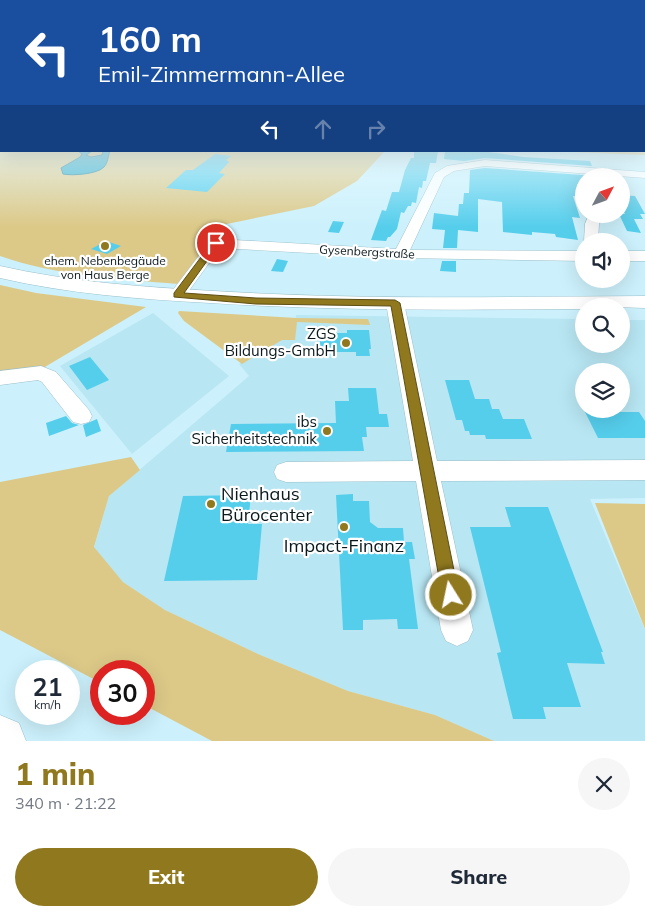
<!DOCTYPE html>
<html lang="en">
<head>
<meta charset="utf-8">
<style>
  :root { --surface:#fff; --page:#f6f6f7; --text:#1f2937; --muted:#747a83; --accent:#8f781e }
  body { margin:0; font-family:Mulish,sans-serif; background:var(--page); color:var(--text); height:100vh; display:flex; flex-direction:column; font-size:19px; white-space:nowrap }
  * { box-sizing:border-box; margin:0 }
  p { font-size:16px; color:var(--muted) }
  .icon { flex:none; width:28px; height:28px; fill:none; stroke:currentColor; stroke-width:2; stroke-linecap:round; stroke-linejoin:round }
  .map { position:relative; height:741px; overflow:hidden }
  .panel { display:flex; flex-direction:column; background:var(--surface); flex:1 }
  .panel>* { flex:none }
  .banner { position:absolute; left:0px; top:0px; width:645px; height:152px; box-shadow:0 5px 20px #0002; background:#1a4fa0; color:#fff; overflow:hidden }
  .needle { width:32px; rotate:49deg }
  .buttons { position:absolute; left:575px; top:168px; display:grid; gap:10px }
  .buttons a { display:grid; place-items:center; width:55px; height:55px; border-radius:50%; background:var(--surface); box-shadow:0 5px 20px #0002; font-size:25px }
  .speed { position:absolute; left:15px; top:660px; display:flex; gap:10px; font-size:25px; font-weight:700; text-align:center }
  .speed>* { display:grid; place-content:center; width:65px; height:65px; border-radius:50%; background:var(--surface); box-shadow:0 5px 20px #0002; line-height:1 }
  .speed small { font-size:12px; font-weight:400 }
  .speed .limit { border:8px solid #d22; background:#fff; color:#111 }
  .pin { position:absolute; display:grid; place-items:center; width:42px; height:42px; color:#fff; margin:-21px; border:2px solid #fff; border-radius:50%; box-shadow:0 1px 5px #0007 }
  .me { position:absolute; width:55px; margin:-28px; rotate:350deg; stroke-linejoin:round; filter:drop-shadow(0 0 4px #0008) }
  .turn { display:flex; align-items:center; gap:18px; height:105px; padding:0 15px; font-size:22px }
  .turn .icon { width:65px; height:65px; stroke-width:2.5 }
  .turn b { display:block; font-size:35px; line-height:42px }
  .lanes { display:flex; align-items:center; height:48px; padding:0 15px; background:#0003; justify-content:center; gap:25px; direction:ltr }
  .lanes .off { opacity:.35 }
  .round { display:grid; place-items:center; flex:none; width:52px; height:52px; border-radius:26px; background:var(--page) }
  .headline { display:flex; align-items:center; justify-content:space-between; height:85px; padding:0 15px }
  h1 { font-size:30px; font-weight:800; line-height:38px; color:var(--accent) }
  .cta { display:flex; gap:10px; margin-top:auto; padding:10px 15px }
  .cta a { flex:1; height:58px; border-radius:30px; background:var(--accent); color:#fff; font-size:20px; font-weight:800; line-height:58px; text-align:center }
  .cta a+a { background:var(--page); color:var(--text) }
  .map>svg:first-child { display:block }
</style>
</head>
<body>
<div class="map">
<svg width="645" height="741" viewBox="0 0 645 741">
  <rect width="100%" height="100%" fill="#ccf1fc"/>
  <g fill="#b8e6f3" fill-rule="evenodd">
    <polygon points="153,313 229,376 132,454 60,366"/>
    <path d="M296,315l288,4v25h37v-24h24v178l-55,1 55,131v111h-151l-59,-26 -87,-24 -90,-37 -93,-44 -42,-28 -29,-34 15,-52 140,-120 -10,-12 43,-27h11zM584,371h37v38h-37z"/>
  </g>
  <g fill="#dcc988">
    <path d="M0,124l1,27h384l-28,30 -43,25 -102,21 -4,16 -30,41c-59,-5 -122,-8 -178,-28z"/>
    <polygon points="644,126 645,155 548,151 644,151"/>
    <polygon points="0,285 36,293 146,307 38,371 0,374"/>
    <polygon points="179,311 297,318 368,319 370,325 297,322 295,340 282,340 242,364 184,321 178,313"/>
    <polygon points="131,457 140,470 109,496 94,547 123,582 165,610 258,654 348,691 435,715 494,741 212,741 144,705 144,671 101,671 101,683 0,630 0,482"/>
    <polygon points="595,503 645,504 645,629"/>
  </g>
  <path fill="#24a9c7" stroke="#1c7e94" d="M78,151h14l-6,4 5,2 11,-2 1,-4h7c-2,5 -2,12 -6,16 -6,7 -32,9 -41,7l-2,-6 19,-11 2,-3z"/>
  <g fill="#55ceec">
    <polygon points="414,151 438,151 436,163 430,163 426,181 423,181 422,188 419,187 416,203 412,202 411,206 408,206 404,213 401,212 397,229 390,237 388,237 386,241 371,240 382,210 386,211 392,192 399,192 405,170 411,158 414,158"/>
    <polygon points="445,151 482,151 523,157 590,161 592,166 485,158 464,161 444,159"/>
    <polygon points="215,154 231,156 226,160 229,162 219,173 225,174 207,192 166,188 186,170 193,170"/>
    <polygon points="485,168 596,176 584,176 584,197 573,196 580,218 572,217 578,240 556,237 555,234 532,232 532,235 503,232 502,202 478,199 478,232 458,230 457,248 443,248 445,230 432,229 434,213 458,216 459,204 463,204 464,193 469,193 470,170"/>
    <polygon points="621,195 635,196 645,214 640,214 643,219 634,219 641,233 627,231 619,214 625,214 621,206"/>
    <polygon points="333,221 344,222 339,233 328,232"/>
    <polygon points="106,241 121,246 107,254 91,249"/>
    <polygon points="277,259 288,261 283,272 271,271"/>
    <polygon points="442,261 456,261 456,272 440,271"/>
    <polygon points="347,330 369,330 371,349 369,349 370,356 356,356 356,352 320,352 320,333 347,333"/>
    <polygon points="90,357 109,380 87,390 69,366"/>
    <polygon points="445,380 469,380 475,399 489,399 492,409 499,409 503,419 524,419 532,439 486,439 485,435 470,435 469,431 465,431 462,420 456,420"/>
    <polygon points="348,388 376,388 379,414 387,414 389,427 366,427 367,437 362,437 364,451 226,452 231,424 336,423 335,401 349,401"/>
    <polygon points="585,412 639,412 645,421 645,438 598,438"/>
    <polygon points="66,416 72,423 79,425 49,436 46,423"/>
    <polygon points="97,419 101,431 86,437 83,425"/>
    <polygon points="353,494 353,501 369,501 370,522 378,528 403,528 404,542 412,542 415,559 409,559 418,629 398,629 397,619 363,620 363,630 343,630 336,495"/>
    <polygon points="251,495 248,524 262,524 257,580 164,581 183,496"/>
    <polygon points="505,507 548,507 603,652 601,652 605,664 567,663 581,707 543,707 546,719 513,719 497,653 501,652 470,527 511,527"/>
  </g>
  <g fill="none" stroke-linecap="round" stroke-linejoin="round">
    <g stroke="#9bbfc9" stroke-width="1">
      <g id="minor">
        <rect x="644" y="124" width="1" height="3"/>
        <polygon points="485,160 645,172 645,178 485,166 454,171 444,177 410,250 584,251 584,261 401,258 220,248 183,299 171,299 169,295 211,240 216,239 396,249 435,173 447,166"/>
        <polygon points="589,214 603,214 599,224 598,241 584,241 585,224"/>
        <rect x="621" y="251" width="24" height="10"/>
        <polygon points="395,298 401,299 404,303 437,461 645,460 645,480 441,481 473,630 468,641 457,646 446,641 441,630 416,481 286,482 277,479 274,472 277,465 286,462 413,461 386,303 389,299"/>
        <polygon points="41,366 56,372 89,410 92,416 89,422 81,424 73,422 42,382 38,380 0,385 0,371"/>
      </g>
    </g>
    <g stroke="#9bbfc9" stroke-width="1">
      <path id="major" d="M0,266c70,16 142,21 214,25 143,9 287,6 431,5v12l-61,-2v3c-125,1 -250,2 -374,-6 -71,-4 -141,-9 -210,-25z"/>
    </g>
    <g stroke="#9bbfc9" stroke-width="1">
      <polygon id="highway" points="0,715 19,723 26,741 0,741"/>
    </g>
    <use href="#minor" fill="#fff" fill-rule="evenodd"/>
    <use href="#major" fill="#fff" fill-rule="evenodd"/>
    <use href="#highway" fill="#fff" fill-rule="evenodd"/>
  </g>
  <linearGradient id="sky" x2="0" y2="1"><stop stop-color="#59b0db"/><stop offset="0.55" stop-color="#e8f9fe"/><stop offset="1" stop-color="#e8f9fe" stop-opacity="0"/></linearGradient>
  <rect width="645" height="227" fill="url(#sky)"/>
  <polygon fill="#8f781e" stroke="#5d4e14" points="216,240 220,243 184,293 256,298 395,300 400,303 459,595 457,601 451,604 445,601 442,595 391,306 256,304 174,297 174,293 213,241"/>
  <g fill="#8f781e" stroke="#fff" stroke-width="2">
    <circle cx="105" cy="246" r="5"/>
    <circle cx="346" cy="343" r="5"/>
    <circle cx="327" cy="431" r="5"/>
    <circle cx="211" cy="504" r="5"/>
    <circle cx="344" cy="527" r="5"/>
  </g>
  <g text-anchor="middle" stroke-width="4.5" stroke-linejoin="round" paint-order="stroke">
    <g font-size="12" fill="#0b191d" stroke="#fff">
      <text transform="translate(367 252) rotate(3)" y="4">Gysenbergstraße</text>
    </g>
    <g font-size="12" fill="#0b191d" stroke="#fff">
      <text x="105" y="265">ehem. Nebenbegäude<tspan x="105" dy="14">von Haus Berge</tspan></text>
    </g>
    <g font-size="15" fill="#0b191d" stroke="#fff" text-anchor="end">
      <text x="336" y="339">ZGS<tspan x="336" dy="17">Bildungs-GmbH</tspan></text>
      <text x="317" y="427">ibs<tspan x="317" dy="17">Sicherheitstechnik</tspan></text>
    </g>
    <g font-size="18" fill="#0b191d" stroke="#fff" text-anchor="start">
      <text x="221" y="500">Nienhaus<tspan x="221" dy="21">Bürocenter</tspan></text>
      <text x="344" y="552" text-anchor="middle">Impact-Finanz</text>
    </g>
  </g>
</svg>
<div class="buttons">
<a><svg class="needle" viewBox="-14 -14 28 28"><path d="M0-13l5 13h-10z" fill="#e53935"/><path d="M0 13l5-13h-10z" fill="#747a83"/></svg></a>
<a><svg class="icon" aria-label="sound" viewBox="0 0 24 24"><path d="M4 9h4l5-4v14l-5-4H4zM17 9q2 3 0 6"/></svg></a>
<a><svg class="icon" aria-label="search" viewBox="0 0 24 24"><circle cx="10" cy="10" r="6"/><path d="M15 15l6 6"/></svg></a>
<a><svg class="icon" aria-label="layers" viewBox="0 0 24 24"><path d="M12 4l9 5-9 5-9-5zM3 14l9 5 9-5"/></svg></a>
</div>
<div class="speed"><div>21<small>km/h</small></div><div class="limit">30</div></div>
<div class="pin" style="left:216px;top:243px;background:#d93025"><svg class="icon" aria-label="arrive" viewBox="0 0 24 24"><path d="M6 21V4h12l-3 4 3 4H6"/></svg></div>
<svg class="me" style="left:451px;top:595px" viewBox="-20 -20 40 40"><circle r="17" fill="#8f781e" stroke="#fff" stroke-width="3"/><path d="M0-11L8 9 0 5-8 9z" fill="#fff"/></svg>
<div class="banner">
<div class="turn"><svg class="icon" aria-label="left" viewBox="0 0 24 24"><path d="M17 20v-9H6M10 6l-5 5 5 5"/></svg><div><b>160 m</b>Emil-Zimmermann-Allee</div></div>
<div class="lanes"><svg class="icon" aria-label="left" viewBox="0 0 24 24"><path d="M17 20v-9H6M10 6l-5 5 5 5"/></svg><svg class="icon off" aria-label="ahead" viewBox="0 0 24 24"><path d="M12 20V5M6 11l6-6 6 6"/></svg><svg class="icon off" aria-label="right" viewBox="0 0 24 24"><path d="M7 20v-9h11M14 6l5 5-5 5"/></svg></div>
</div>
</div>
<section class="panel">
<div class="headline"><div><h1>1 min</h1><p>340 m · 21:22</p></div><a class="round"><svg class="icon" aria-label="close" viewBox="0 0 24 24"><path d="M6 6l12 12M18 6L6 18"/></svg></a></div>
<div class="cta"><a>Exit</a><a>Share</a></div>
</section>
</body>
</html>
